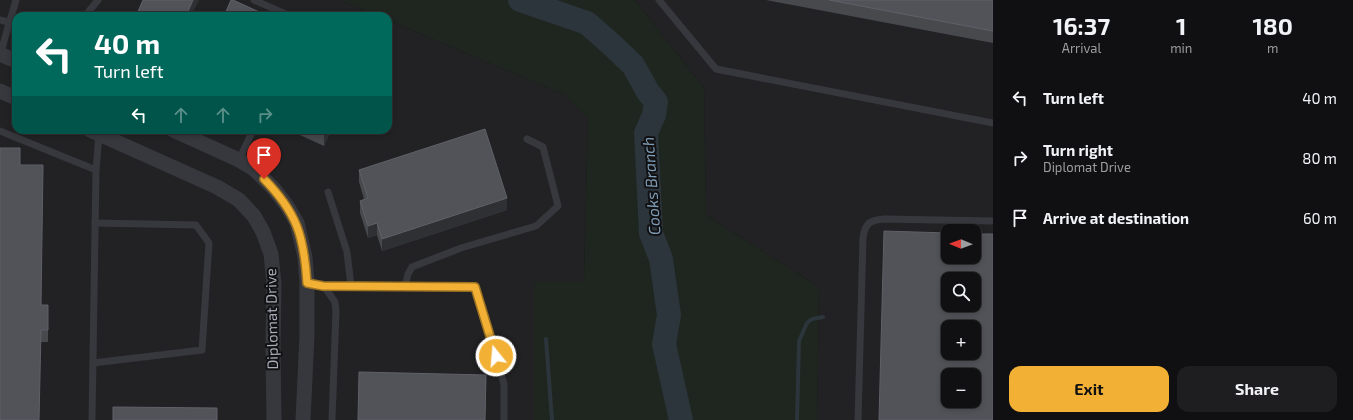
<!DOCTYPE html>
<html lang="en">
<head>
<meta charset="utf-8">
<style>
  :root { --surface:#101012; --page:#1e1e20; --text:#f1f3f6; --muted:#9c9d9f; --line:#303032; --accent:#f2b134 }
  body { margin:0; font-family:"Exo 2",sans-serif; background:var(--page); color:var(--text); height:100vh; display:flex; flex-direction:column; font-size:15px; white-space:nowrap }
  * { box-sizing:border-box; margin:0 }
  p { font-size:13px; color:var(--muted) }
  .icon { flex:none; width:22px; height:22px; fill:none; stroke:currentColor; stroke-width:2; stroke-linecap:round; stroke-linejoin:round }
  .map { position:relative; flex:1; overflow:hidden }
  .drawer { display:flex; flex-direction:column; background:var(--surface); width:360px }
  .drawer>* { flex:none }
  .banner { position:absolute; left:12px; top:12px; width:380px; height:122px; border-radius:12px; box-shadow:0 2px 6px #0003,0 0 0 1px var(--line); background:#00695c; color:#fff; overflow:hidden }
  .needle { width:26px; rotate:271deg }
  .buttons { position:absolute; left:941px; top:224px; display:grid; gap:8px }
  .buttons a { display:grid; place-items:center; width:40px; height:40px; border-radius:8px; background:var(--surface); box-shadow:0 2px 6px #0003,0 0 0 1px var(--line); font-size:20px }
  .pin { position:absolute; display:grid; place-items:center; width:34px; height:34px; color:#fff; margin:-41px -17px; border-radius:50% 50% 50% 0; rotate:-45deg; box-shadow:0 0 4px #0007 }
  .pin .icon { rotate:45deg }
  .me { position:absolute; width:44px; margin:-22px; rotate:343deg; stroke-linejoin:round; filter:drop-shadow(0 0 3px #0008) }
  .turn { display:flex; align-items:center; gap:14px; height:84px; padding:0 16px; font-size:18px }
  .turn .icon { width:52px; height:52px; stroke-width:2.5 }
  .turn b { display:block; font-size:28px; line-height:34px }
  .lanes { display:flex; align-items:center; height:38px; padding:0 16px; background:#0003; justify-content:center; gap:20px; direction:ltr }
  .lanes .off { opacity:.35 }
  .eta { display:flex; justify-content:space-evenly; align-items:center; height:68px; text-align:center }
  .eta b { font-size:24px; font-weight:700; line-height:28px }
  .primary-button { display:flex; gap:8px; margin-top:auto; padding:8px 16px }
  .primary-button a { flex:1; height:46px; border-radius:12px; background:var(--accent); color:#111; font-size:16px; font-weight:700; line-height:46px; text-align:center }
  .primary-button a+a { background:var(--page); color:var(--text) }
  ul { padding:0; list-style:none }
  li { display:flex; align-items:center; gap:12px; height:60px; padding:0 16px }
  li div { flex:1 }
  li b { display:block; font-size:15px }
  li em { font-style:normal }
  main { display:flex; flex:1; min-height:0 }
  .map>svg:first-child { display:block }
</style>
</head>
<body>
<main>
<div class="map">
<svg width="993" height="420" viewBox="0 0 993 420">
  <rect width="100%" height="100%" fill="#161618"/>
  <g fill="#222225" fill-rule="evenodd">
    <polygon points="0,0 340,0 378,16 16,16 16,130 388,130 388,20 565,95 588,118 584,282 534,282 534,420 0,420"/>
    <path d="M635,0h358v420h-176l2,-133 -113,-72 -2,-127zM948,231h26v26h-26zM948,279h26v26h-26zM948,327h26v26h-26zM948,375h26v26h-26z"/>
  </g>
  <polygon fill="#1e261f" points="340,0 635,0 704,88 706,215 819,287 817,420 534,420 534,282 584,282 588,118 565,95 388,20 388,16 378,16"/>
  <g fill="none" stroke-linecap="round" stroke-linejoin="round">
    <g stroke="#2c353c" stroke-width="4">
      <polyline points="546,339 552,420"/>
      <polyline points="797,420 799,341 807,323 812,319 823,317"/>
    </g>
    <polyline stroke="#2c353c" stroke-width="24" points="520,0 587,23 612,45 633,65 648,92 656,102 654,115 646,133 651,233 661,259 669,315 664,344 681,420"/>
    <g stroke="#37383d" stroke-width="7">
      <polyline points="254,0 290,16"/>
      <polyline points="659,0 716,69 993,123"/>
      <polyline points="85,16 98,0"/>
      <polyline points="0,20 16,24"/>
      <polyline points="0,55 16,0"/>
      <polyline points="0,131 96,170 92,420"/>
      <polyline points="239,160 253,130"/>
      <polyline points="96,170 99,134"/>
      <polyline points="328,192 347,252 351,286"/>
      <polyline points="307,283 323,285 335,302 336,311 332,420"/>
      <polyline points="323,285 475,287 504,384 504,420"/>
      <polyline points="405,287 408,274 412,267 461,248 536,226 558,206 543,147 527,139"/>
      <polyline points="93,363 202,350 209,243 196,225 95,223"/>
      <path d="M858,420l5,-182c2,-15 7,-18 21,-19l109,2"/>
    </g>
    <g stroke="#37383d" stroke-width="15">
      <polyline points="0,54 16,61"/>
      <polyline points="0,91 16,98"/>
      <polyline points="90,130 217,187 239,200 254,216 263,232 271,254 274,284 273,347 274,420"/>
      <polyline points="173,130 239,160 254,169 274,189 287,206 297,223 305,257 307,283 307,335 303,420"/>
    </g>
  </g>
  <g fill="#47494d">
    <polygon points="766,0 993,0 993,43"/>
    <polygon points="289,130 331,130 324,146"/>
    <polygon points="20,165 41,305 48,317 48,342 41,342"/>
    <polygon points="359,170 507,210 382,251 377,235 368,238 360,213 360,201 364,199 359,182"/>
  </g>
  <g fill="#2f3033">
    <polygon points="193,0 199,0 191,16 186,16"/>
    <polygon points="326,130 331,130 324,146 324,134"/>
    <polygon points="507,198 507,210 382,251 382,239"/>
    <polygon points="377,223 377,235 368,238 368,226"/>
  </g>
  <g fill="#525359" stroke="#5f6168" fill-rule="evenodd">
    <polygon points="143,0 193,0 186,16 136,16"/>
    <polygon points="231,0 233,0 268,16 224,16"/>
    <polygon points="829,0 993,0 993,31"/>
    <polygon points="485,129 507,198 382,239 377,223 368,226 360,201 368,198 359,170"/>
    <polygon points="315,130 326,130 324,134"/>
    <polygon points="0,148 20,148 20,165 43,165 41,305 48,305 48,330 41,330 39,420 0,420"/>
    <path d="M884,231l64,2v24h26v-23h19v186h-114zM948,279h26v26h-26zM948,327h26v26h-26zM948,375h26v26h-26z"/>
    <polygon points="359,372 486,375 485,420 358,420"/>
    <polygon points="113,407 217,408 217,420 113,420"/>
  </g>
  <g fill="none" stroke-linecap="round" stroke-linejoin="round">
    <g stroke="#9d7322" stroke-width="10">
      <path id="route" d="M264,179c33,34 40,57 43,104l16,3 152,1 21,69"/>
    </g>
    <use href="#route" stroke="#f2b134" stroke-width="7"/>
  </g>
  <g text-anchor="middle" stroke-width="4" stroke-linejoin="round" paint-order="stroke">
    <g font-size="15" fill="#a8adb8" stroke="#111113">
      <text transform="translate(272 319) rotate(-91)" y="5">Diplomat Drive</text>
    </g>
    <g font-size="16" font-style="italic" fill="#7f9bb3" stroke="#111113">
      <text transform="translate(651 186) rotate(-94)" y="6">Cooks Branch</text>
    </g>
  </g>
</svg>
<div class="buttons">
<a><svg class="needle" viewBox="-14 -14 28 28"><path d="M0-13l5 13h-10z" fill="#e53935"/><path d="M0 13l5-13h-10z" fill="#9c9d9f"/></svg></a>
<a><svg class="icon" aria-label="search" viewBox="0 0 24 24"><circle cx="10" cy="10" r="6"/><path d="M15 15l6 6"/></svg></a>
<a>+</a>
<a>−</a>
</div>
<div class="pin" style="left:264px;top:179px;background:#d93025"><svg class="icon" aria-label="arrive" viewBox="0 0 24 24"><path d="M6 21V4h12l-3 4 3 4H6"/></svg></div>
<svg class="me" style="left:496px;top:356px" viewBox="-20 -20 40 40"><circle r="17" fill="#f2b134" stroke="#fff" stroke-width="3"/><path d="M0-11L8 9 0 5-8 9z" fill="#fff"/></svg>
<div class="banner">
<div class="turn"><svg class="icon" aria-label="left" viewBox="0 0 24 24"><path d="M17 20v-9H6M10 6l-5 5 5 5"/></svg><div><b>40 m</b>Turn left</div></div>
<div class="lanes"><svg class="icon" aria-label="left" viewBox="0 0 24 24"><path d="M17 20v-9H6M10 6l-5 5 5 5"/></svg><svg class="icon off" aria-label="ahead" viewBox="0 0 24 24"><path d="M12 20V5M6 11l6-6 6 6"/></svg><svg class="icon off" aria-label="ahead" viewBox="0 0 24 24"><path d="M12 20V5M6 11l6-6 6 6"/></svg><svg class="icon off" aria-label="right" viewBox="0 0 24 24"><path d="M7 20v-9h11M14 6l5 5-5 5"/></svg></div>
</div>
</div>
<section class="drawer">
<div class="eta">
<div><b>16:37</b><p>Arrival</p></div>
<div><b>1</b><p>min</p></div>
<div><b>180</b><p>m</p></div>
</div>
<ul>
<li><svg class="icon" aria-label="left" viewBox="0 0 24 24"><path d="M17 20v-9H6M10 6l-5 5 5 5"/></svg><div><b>Turn left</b></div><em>40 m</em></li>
<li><svg class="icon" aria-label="right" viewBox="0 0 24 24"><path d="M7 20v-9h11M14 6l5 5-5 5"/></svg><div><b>Turn right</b><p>Diplomat Drive</p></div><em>80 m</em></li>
<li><svg class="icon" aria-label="arrive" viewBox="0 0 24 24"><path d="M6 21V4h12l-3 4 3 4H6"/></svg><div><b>Arrive at destination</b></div><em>60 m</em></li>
</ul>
<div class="primary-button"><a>Exit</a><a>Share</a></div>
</section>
</main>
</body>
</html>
